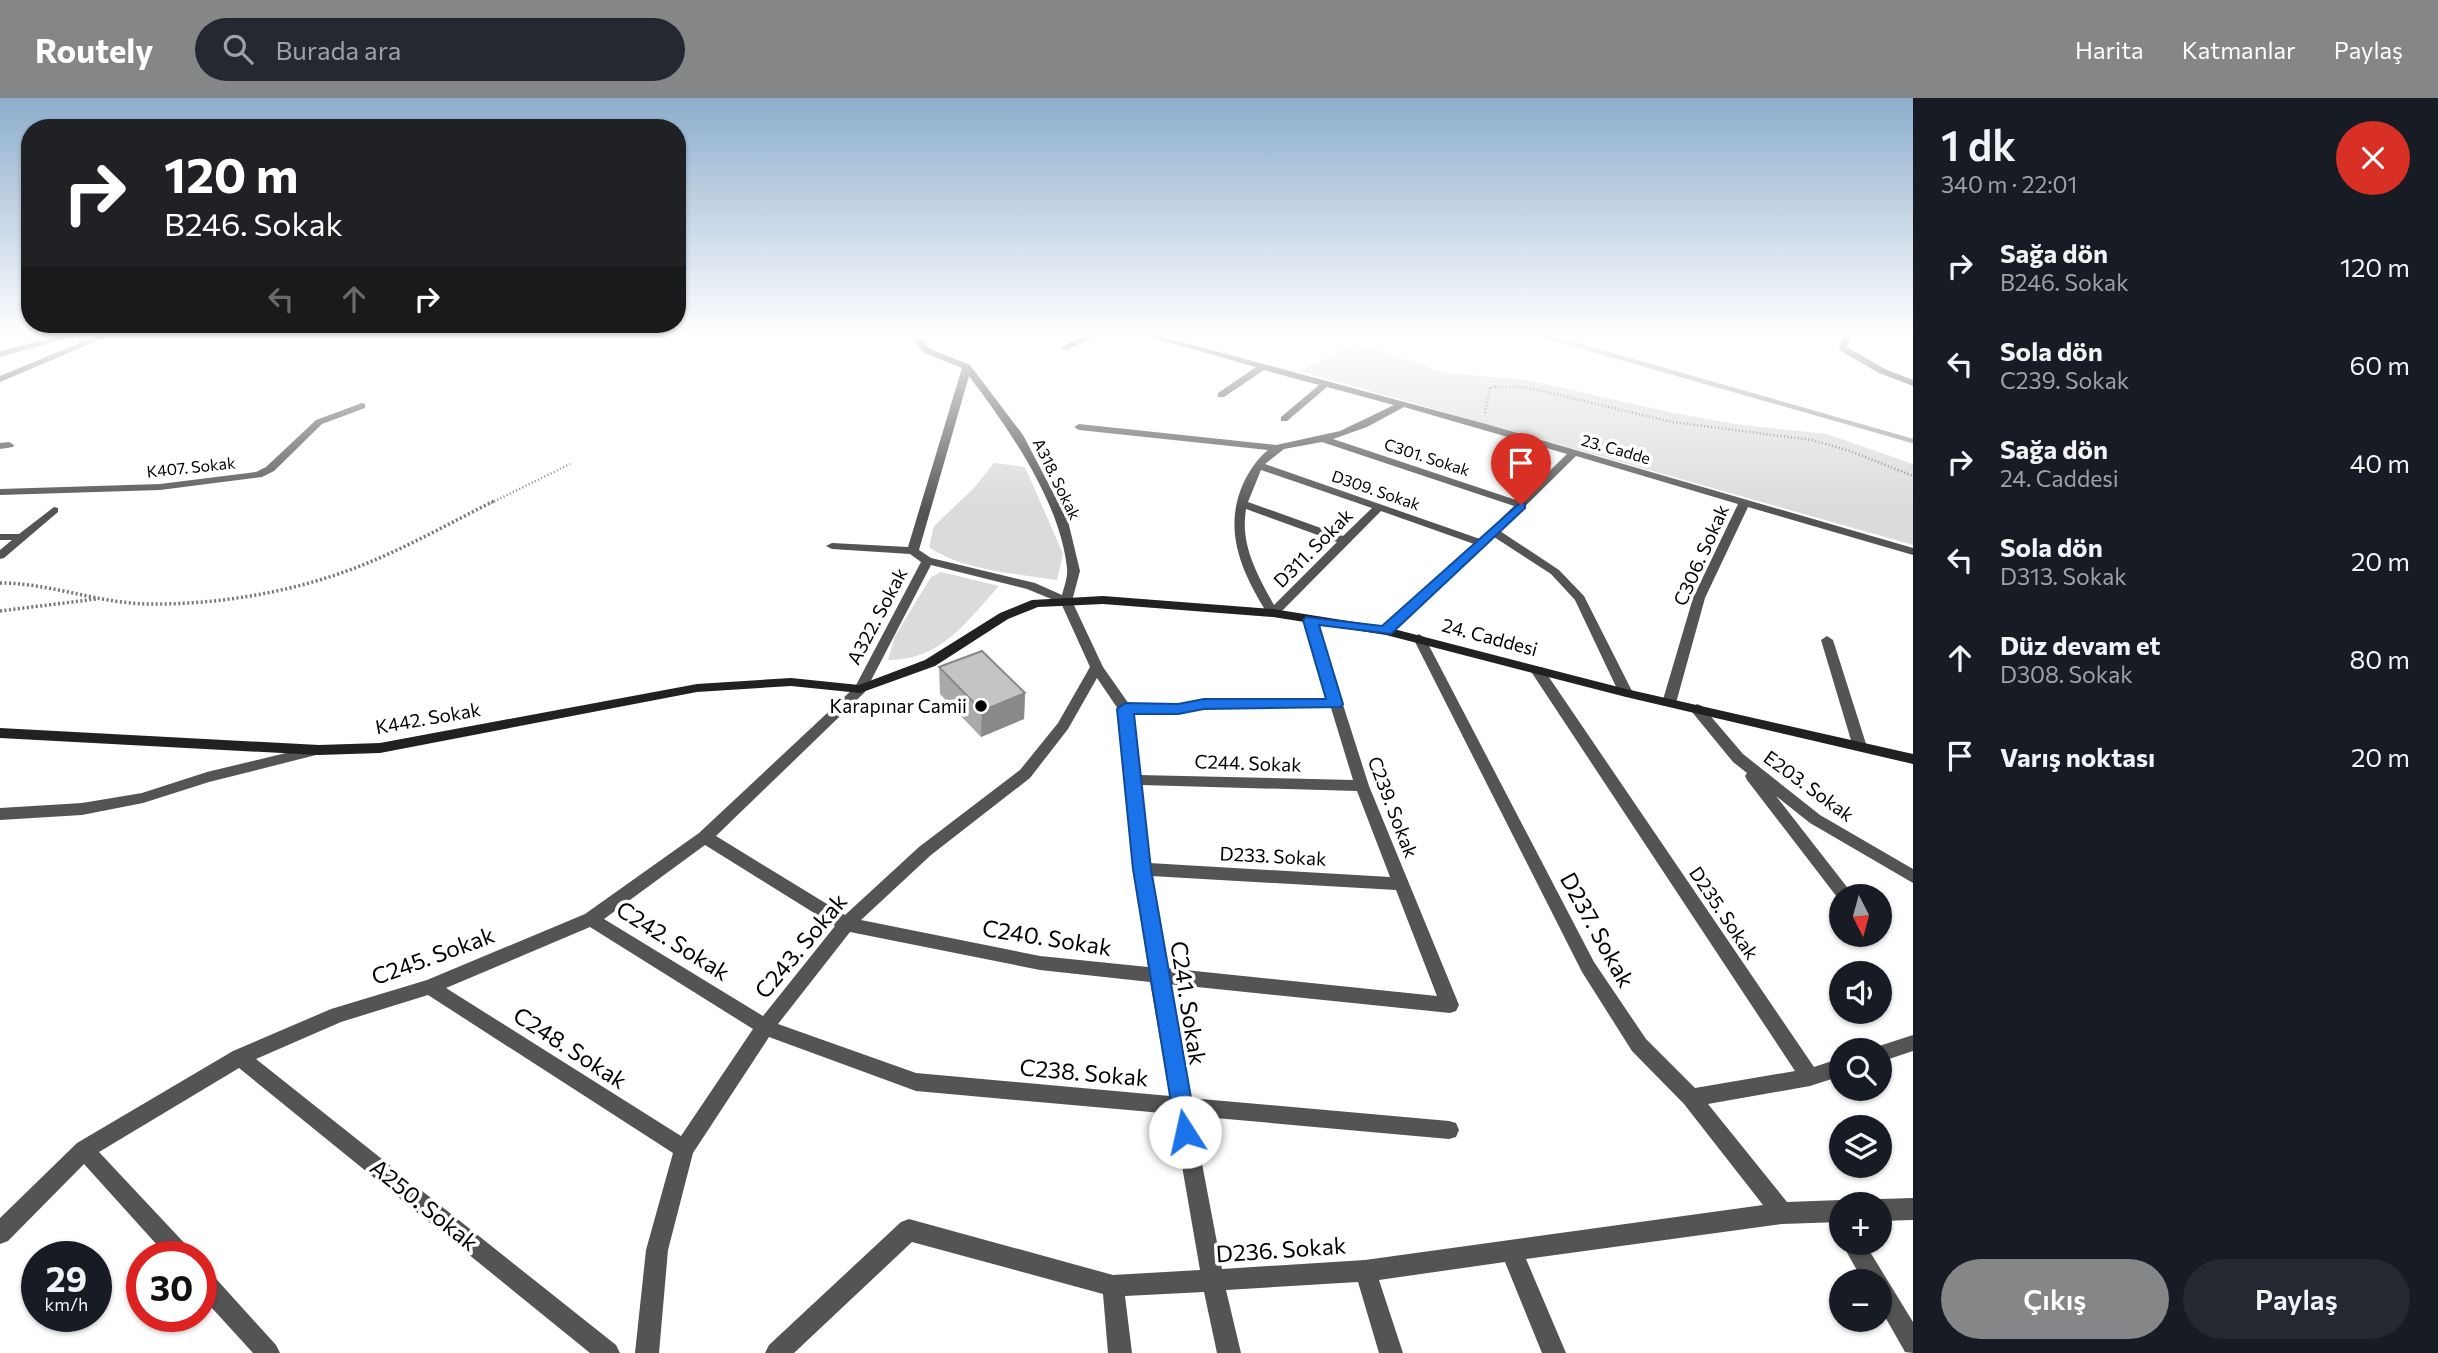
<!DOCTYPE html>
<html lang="tr">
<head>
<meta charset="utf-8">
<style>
  :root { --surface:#171b24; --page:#242831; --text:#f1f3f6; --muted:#9ea1a6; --accent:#858687 }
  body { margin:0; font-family:Commissioner,sans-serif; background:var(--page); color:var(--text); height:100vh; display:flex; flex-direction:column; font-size:26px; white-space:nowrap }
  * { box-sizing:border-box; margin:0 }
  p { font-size:23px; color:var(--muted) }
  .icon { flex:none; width:38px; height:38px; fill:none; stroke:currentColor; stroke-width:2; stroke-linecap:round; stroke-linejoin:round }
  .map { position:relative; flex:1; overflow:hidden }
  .details { display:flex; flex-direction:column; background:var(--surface); width:525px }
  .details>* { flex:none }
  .hud { position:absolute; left:21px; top:21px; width:665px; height:214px; border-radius:28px; box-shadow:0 2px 5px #0004; background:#202124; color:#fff; overflow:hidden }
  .needle { width:46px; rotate:174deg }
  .fabs { position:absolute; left:1829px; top:786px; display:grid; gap:14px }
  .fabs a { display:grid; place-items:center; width:63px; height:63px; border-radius:50%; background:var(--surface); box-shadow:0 2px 5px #0004; font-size:35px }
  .speed { position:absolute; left:21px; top:1143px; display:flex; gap:14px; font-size:35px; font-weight:700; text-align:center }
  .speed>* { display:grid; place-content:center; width:91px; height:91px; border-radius:50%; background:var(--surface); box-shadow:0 2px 5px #0004; line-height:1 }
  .speed small { font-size:18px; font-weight:400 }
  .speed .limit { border:10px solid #d22; background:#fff; color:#111 }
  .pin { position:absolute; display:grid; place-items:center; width:60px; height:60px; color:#fff; margin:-72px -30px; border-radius:50% 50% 50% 0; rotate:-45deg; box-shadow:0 0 7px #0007 }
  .pin .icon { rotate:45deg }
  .me { position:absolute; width:77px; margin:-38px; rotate:350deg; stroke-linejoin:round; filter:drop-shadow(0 0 5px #0008) }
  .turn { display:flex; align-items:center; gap:24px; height:147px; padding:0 28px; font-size:32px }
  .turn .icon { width:91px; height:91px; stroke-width:2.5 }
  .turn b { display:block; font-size:49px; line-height:60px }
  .lanes { display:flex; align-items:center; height:66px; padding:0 28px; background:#0003; justify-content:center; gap:35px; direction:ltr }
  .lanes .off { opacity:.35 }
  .round { display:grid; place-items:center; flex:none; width:74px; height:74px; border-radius:37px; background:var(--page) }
  .head { display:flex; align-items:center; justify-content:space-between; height:119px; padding:0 28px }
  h1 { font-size:42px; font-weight:600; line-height:52px }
  .cta { display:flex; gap:14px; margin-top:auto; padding:14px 28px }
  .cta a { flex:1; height:80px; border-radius:42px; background:var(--accent); color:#fff; font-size:28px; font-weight:600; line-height:80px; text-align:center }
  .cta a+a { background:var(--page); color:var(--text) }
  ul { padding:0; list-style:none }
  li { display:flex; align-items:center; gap:21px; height:98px; padding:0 28px }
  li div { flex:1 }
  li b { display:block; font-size:26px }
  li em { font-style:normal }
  header { display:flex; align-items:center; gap:42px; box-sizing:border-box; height:98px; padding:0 35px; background:var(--accent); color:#fff }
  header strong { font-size:33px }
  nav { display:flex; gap:38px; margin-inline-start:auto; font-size:24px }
  .search { width:490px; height:63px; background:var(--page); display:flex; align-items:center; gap:18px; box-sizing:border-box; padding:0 24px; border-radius:38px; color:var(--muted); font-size:26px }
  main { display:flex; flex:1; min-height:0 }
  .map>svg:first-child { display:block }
</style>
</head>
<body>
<header>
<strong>Routely</strong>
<div class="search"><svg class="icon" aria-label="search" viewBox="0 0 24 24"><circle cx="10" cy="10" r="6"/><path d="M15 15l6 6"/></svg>Burada ara</div>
<nav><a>Harita</a><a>Katmanlar</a><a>Paylaş</a></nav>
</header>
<main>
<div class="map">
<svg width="1913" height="1255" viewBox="0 0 1913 1255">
  <rect width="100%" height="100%" fill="#fff"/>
  <g fill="#dbdbdb">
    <polygon points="1357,245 1445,275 1528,282 1669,314 1735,326 1827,336 1913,366 1913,447 1300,273"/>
    <path d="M994,365l31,4 38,87 -6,26c-38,-6 -97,-10 -128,-33l5,-21 39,-37z"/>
    <path d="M941,474l58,14c-33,36 -57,74 -111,74l7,-24 36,-59z"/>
  </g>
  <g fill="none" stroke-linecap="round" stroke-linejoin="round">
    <polyline stroke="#a2a2a2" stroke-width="4.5" points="1541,237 1913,343"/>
    <g stroke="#767676" stroke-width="2.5" stroke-dasharray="1 2.5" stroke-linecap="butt">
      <polyline points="1485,315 1490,289 1525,289 1672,324 1812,342 1850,353 1913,378"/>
      <polyline points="491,405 570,366"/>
    </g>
    <g stroke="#767676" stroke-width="3.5" stroke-dasharray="2 2.5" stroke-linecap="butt">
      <path d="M0,485c50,0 97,20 147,21 71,1 147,-12 213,-38 46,-18 90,-43 134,-65"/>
      <polyline points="0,513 96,501"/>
    </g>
    <g fill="#545454" fill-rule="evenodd">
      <polygon points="64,237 79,237 0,259 0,253"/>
      <polygon points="99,237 111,237 0,284 0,278"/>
      <path d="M909,237h9l12,14 40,16 53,70 45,86 12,50 -8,30 31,66 26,37h49l26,-4h125l-24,-80 2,-3h8l54,169 90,219 -3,6 -6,2 -282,-29 22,114 259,23 7,2 3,7 -3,7 -7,2 -256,-23 29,153 143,-9 398,-55 -79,-101 -52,-53 -50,-79 -169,-334 6,-4 6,4 169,324 52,77 49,49 100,-17 -265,-401 2,-3h10l272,400 27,-9v18l-31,10 -102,18 79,98 54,-2 8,4h-8v18l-59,2 -256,35 40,94h-24l-37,-91 -126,18 24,73h-24l-21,-71 -132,8 15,63h-24l-13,-61 -79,4 7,57h-24l-5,-59 -191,-52 -118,111h-29l4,-8 132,-123 8,-3 204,56 87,-5 -27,-156 -257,-23 -147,-54 -76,116 -25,97 -9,103h-24l11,-103 27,-97 -245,-158 -87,27 -85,37 360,286 4,8h-30l-351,-285 -140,84 90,96 3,8h-25l-83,-92 -76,77 -8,3v-26l77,-75 156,-92 98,-42 96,-29 158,-66 114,-81 156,-146 66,-125 -11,-8 -78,-5 -6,-3 6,-3 76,4 54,-179 -38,-15zM969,278c39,52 91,125 98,192 1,9 -3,19 -5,27l-27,-12 -104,-25 -12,-8zM931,467l96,24 34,14 29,64 -32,56 -38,47 -101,77 -74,68 -129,-79 149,-144zM1097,580l21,31 16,160 14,98 -108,-11 -179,-36 70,-65 99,-77 38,-49zM1204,610h127l22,72 -214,-5 -7,-61h46zM1141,687l216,6 33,86 -241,-14zM705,747l130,81 -72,90 -159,-97zM1151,778l245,14 41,106 -271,-28zM590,829l163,102 -72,107 -235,-148zM850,834l190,38 110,12 20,114 -254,-23 -138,-49z"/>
      <polygon points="1085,237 1096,237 1067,252 1060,250"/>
      <path d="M1142,237h14l330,89 427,124v7l-165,-48 -43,91 -29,105 -2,3h-10l-2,-3 31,-105 45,-94 -162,-48 -76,75 59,39 25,26 49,97 -2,3 -5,1 -7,-4 -44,-93 -24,-26 -57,-37 -104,97h-8l-2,-3 2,-3 92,-84 -93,-33 -104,105h-8c-26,-41 -47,-84 -26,-132 6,-13 14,-25 25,-34l-189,-20 -5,-3 5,-3 197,21 64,-14 54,-26 -67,-18 -40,34h-6v-4l38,-32 -55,-15 -40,27h-6v-4l38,-26zM1404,309l163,47 -48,47 -186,-62 34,-12zM1322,344l192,64 -34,33 -215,-75 19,-15zM1261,372l111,38 -29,28 -95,-34zM1246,411l91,33 -63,63c-17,-31 -34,-60 -28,-96z"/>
      <polygon points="1843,237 1851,237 1847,249 1885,271 1913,282 1913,288 1879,275 1839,252"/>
      <polygon points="362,305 365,306 365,310 322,326 274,373 262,379 160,392 0,397 0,391 160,386 256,374 266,369 316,322"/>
      <polygon points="9,344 14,347 13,349 0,351 0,345"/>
      <polygon points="54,409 58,410 58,414 4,460 0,461 0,452 12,442 0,442 0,436 19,436"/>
      <polygon points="1827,538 1833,542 1867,649 1865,652 1855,652 1853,649 1821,542"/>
      <polygon points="1697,606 1702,608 1743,656 1820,717 1913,771 1913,785 1810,725 1776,698 1854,798 1841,798 1840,803 1747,682 1745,678 1747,675 1733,664 1692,614 1690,611"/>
      <polygon points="319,647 324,649 326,652 324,655 209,684 143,705 82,717 0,722 0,710 82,705 142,695 207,674"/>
      <polygon points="1913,937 1913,953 1880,964 1880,952 1872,952 1873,950"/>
      <polygon points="1913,1100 1913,1122 1880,1123 1880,1106 1872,1106 1880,1101"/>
      <polygon points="1841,1144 1864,1144 1913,1224 1913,1255 1905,1254 1880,1210 1880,1183 1863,1183"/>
      <polygon points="201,1170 209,1173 276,1247 280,1255 253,1255 201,1198"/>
    </g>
    <polygon fill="#212121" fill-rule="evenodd" points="1103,498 1273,511 1386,529 1626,591 1913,656 1913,666 1626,599 1386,537 1273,519 1103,506 1038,509 1008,521 935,568 860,595 791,588 697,594 380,655 319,657 0,640 0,630 319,647 380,645 697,586 791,580 859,587 925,562 1000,515 1032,502"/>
  </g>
  <polygon fill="#a9a9a9" points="939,569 1025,595 1024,621 981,639 940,596"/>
  <polygon fill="#898989" points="1025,595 1024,621 981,639 982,613"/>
  <polygon fill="#c4c4c4" stroke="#898989" stroke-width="2" points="982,553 1025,595 982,613 939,569"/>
  <linearGradient id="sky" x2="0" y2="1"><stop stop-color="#8cadcc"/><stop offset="0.57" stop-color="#fff"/><stop offset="1" stop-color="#fff" stop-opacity="0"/></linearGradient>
  <rect width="1913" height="413" fill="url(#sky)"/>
  <polygon fill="#1a73e8" stroke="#114b97" stroke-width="2" points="1521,404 1525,405 1525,410 1391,536 1319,527 1343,606 1341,609 1204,611 1178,616 1134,616 1151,771 1197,1034 1193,1041 1185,1044 1177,1041 1133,771 1117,611 1125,605 1178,606 1204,601 1326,601 1303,522 1306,519 1382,528"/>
  <circle fill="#000" stroke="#fff" stroke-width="2.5" cx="981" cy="608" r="7"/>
  <g text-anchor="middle" stroke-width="7" stroke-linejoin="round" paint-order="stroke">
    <g font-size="16" fill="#000" stroke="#fff">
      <text transform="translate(1616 351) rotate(16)" y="6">23. Cadde</text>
      <text transform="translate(1427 359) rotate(18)" y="6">C301. Sokak</text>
      <text transform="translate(191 369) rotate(-6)" y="6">K407. Sokak</text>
      <text transform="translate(1057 381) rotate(64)" y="6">A318. Sokak</text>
      <text transform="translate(1376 392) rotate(19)" y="6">D309. Sokak</text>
    </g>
    <g font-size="19" fill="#000" stroke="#fff">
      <text transform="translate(1313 450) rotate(-45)" y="7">D311. Sokak</text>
      <text transform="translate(1701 457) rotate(-66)" y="7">C306. Sokak</text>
      <text transform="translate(877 518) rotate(-62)" y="7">A322. Sokak</text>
      <text transform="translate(1490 539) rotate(15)" y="7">24. Caddesi</text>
      <text transform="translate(428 620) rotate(-10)" y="7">K442. Sokak</text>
      <text transform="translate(1248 665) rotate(2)" y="7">C244. Sokak</text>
      <text transform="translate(1809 688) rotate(36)" y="7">E203. Sokak</text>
      <text transform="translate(1393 709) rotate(69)" y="7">C239. Sokak</text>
      <text transform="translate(1273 758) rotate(3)" y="7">D233. Sokak</text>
      <text transform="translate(1724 815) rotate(56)" y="7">D235. Sokak</text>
    </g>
    <g font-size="19" fill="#000" stroke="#fff" text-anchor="end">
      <text x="967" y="615">Karapınar Camii</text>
    </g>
    <g font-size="23" fill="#000" stroke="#fff">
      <text transform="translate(1597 832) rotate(61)" y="8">D237. Sokak</text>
      <text transform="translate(1047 840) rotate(9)" y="8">C240. Sokak</text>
      <text transform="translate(673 843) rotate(32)" y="8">C242. Sokak</text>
      <text transform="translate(801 848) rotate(-50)" y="8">C243. Sokak</text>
      <text transform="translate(433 858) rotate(-20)" y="8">C245. Sokak</text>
      <text transform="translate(1188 905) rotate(81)" y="8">C241. Sokak</text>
      <text transform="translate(570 950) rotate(33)" y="8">C248. Sokak</text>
      <text transform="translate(1084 975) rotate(5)" y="8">C238. Sokak</text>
      <text transform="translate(424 1107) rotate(39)" y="8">A250. Sokak</text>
      <text transform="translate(1281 1152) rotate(-4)" y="8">D236. Sokak</text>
    </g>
  </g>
</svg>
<div class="fabs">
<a><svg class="needle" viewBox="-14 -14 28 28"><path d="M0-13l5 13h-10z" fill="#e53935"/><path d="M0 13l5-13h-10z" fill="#9ea1a6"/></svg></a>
<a><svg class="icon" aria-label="sound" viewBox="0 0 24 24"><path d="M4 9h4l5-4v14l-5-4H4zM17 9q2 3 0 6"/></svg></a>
<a><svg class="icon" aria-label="search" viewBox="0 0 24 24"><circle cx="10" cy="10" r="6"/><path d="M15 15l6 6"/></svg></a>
<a><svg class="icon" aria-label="layers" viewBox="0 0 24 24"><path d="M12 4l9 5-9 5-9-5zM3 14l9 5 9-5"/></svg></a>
<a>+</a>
<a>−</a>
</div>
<div class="speed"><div>29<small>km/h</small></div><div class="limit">30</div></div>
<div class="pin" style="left:1521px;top:407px;background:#d93025"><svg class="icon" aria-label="arrive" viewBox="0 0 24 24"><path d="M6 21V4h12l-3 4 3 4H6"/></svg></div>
<svg class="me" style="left:1185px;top:1034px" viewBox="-20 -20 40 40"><circle r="19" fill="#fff"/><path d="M0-13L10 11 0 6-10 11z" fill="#1a73e8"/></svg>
<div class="hud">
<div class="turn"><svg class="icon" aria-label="right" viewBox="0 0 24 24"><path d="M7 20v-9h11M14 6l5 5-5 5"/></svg><div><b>120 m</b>B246. Sokak</div></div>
<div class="lanes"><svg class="icon off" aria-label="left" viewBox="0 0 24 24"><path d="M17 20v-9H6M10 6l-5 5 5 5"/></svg><svg class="icon off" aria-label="ahead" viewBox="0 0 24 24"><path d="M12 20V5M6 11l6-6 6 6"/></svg><svg class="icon" aria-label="right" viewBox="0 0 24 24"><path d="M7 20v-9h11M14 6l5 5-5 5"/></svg></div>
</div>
</div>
<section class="details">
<div class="head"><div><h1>1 dk</h1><p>340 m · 22:01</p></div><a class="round" style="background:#d93025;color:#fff"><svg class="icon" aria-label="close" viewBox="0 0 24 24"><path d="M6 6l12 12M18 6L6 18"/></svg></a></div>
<ul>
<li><svg class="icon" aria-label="right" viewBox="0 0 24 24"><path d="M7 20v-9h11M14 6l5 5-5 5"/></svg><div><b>Sağa dön</b><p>B246. Sokak</p></div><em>120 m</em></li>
<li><svg class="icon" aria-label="left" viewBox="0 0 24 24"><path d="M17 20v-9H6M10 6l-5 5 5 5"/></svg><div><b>Sola dön</b><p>C239. Sokak</p></div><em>60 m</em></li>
<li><svg class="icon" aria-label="right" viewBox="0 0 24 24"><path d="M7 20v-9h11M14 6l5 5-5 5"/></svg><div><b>Sağa dön</b><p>24. Caddesi</p></div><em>40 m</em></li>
<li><svg class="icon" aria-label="left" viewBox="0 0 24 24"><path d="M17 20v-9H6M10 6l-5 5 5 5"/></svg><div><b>Sola dön</b><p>D313. Sokak</p></div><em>20 m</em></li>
<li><svg class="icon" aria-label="ahead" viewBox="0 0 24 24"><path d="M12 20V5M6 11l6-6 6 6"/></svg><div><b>Düz devam et</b><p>D308. Sokak</p></div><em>80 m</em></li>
<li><svg class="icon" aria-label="arrive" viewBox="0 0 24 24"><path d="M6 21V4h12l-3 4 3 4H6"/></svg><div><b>Varış noktası</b></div><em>20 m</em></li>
</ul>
<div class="cta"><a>Çıkış</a><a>Paylaş</a></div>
</section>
</main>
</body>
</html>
